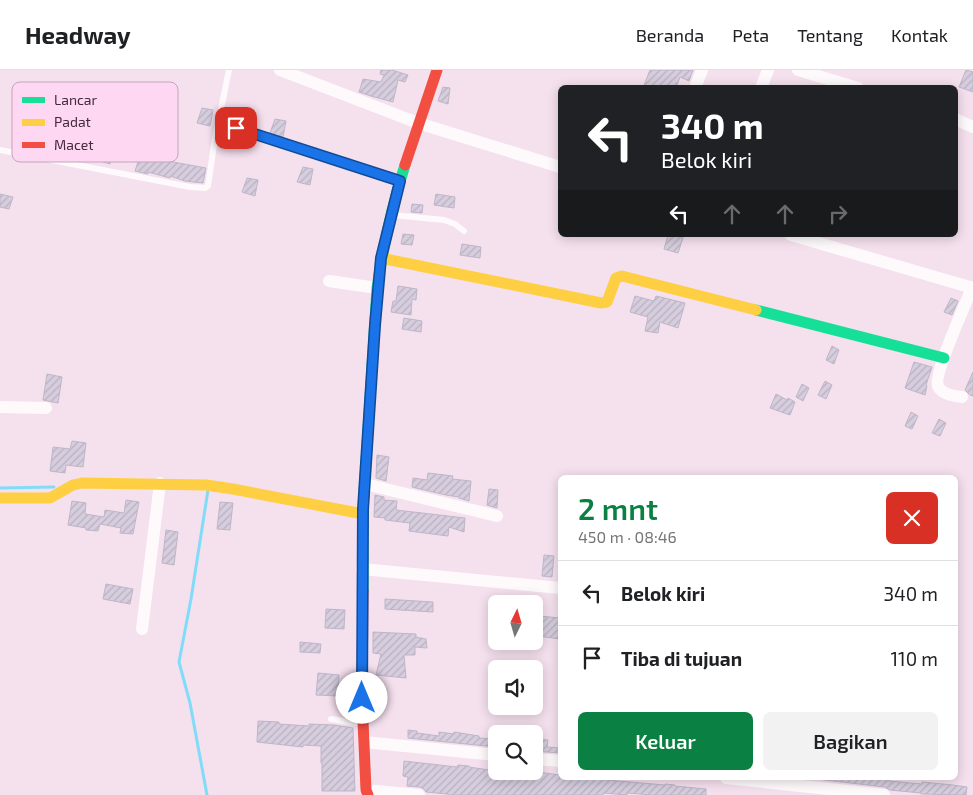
<!DOCTYPE html>
<html lang="id">
<head>
<meta charset="utf-8">
<style>
  :root { --surface:#fff; --page:#f2f2f2; --text:#202124; --muted:#757577; --line:#e0e0e0; --accent:#0b8043 }
  body { margin:0; font-family:"Exo 2",sans-serif; background:var(--page); color:var(--text); height:100vh; display:flex; flex-direction:column; font-size:19px; white-space:nowrap }
  * { box-sizing:border-box; margin:0 }
  p { font-size:16px; color:var(--muted) }
  .icon { flex:none; width:28px; height:28px; fill:none; stroke:currentColor; stroke-width:2; stroke-linecap:round; stroke-linejoin:round }
  .map { position:relative; flex:1; overflow:hidden }
  .details { position:absolute; left:558px; top:405px; width:400px; height:305px; display:flex; flex-direction:column; background:var(--surface); border-radius:8px; box-shadow:0 2px 12px #0003 }
  .details>* { flex:none }
  .guide { position:absolute; left:558px; top:15px; width:400px; height:152px; border-radius:8px; box-shadow:0 2px 12px #0003; background:#202124; color:#fff; overflow:hidden }
  .needle { width:32px; rotate:5deg }
  .tools { position:absolute; left:488px; top:525px; display:grid; gap:10px }
  .tools a { display:grid; place-items:center; width:55px; height:55px; border-radius:8px; background:var(--surface); box-shadow:0 2px 12px #0003; font-size:25px }
  .pin { position:absolute; display:grid; place-items:center; width:42px; height:42px; color:#fff; margin:-21px; border-radius:10px; box-shadow:0 2px 8px #0006 }
  .me { position:absolute; width:55px; margin:-28px; rotate:0deg; stroke-linejoin:round; filter:drop-shadow(0 0 4px #0008) }
  .turn { display:flex; align-items:center; gap:18px; height:105px; padding:0 20px; font-size:22px }
  .turn .icon { width:65px; height:65px; stroke-width:2.5 }
  .turn b { display:block; font-size:35px; line-height:42px }
  .lanes { display:flex; align-items:center; height:48px; padding:0 20px; background:#0003; justify-content:center; gap:25px; direction:ltr }
  .lanes .off { opacity:.35 }
  .round { display:grid; place-items:center; flex:none; width:52px; height:52px; border-radius:8px; background:var(--page) }
  .headline { display:flex; align-items:center; justify-content:space-between; height:85px; padding:0 20px }
  h1 { font-size:30px; font-weight:600; line-height:38px; color:var(--accent) }
  .cta { display:flex; gap:10px; margin-top:auto; padding:10px 20px }
  .cta a { flex:1; height:58px; border-radius:8px; background:var(--accent); color:#fff; font-size:20px; font-weight:600; line-height:58px; text-align:center }
  .cta a+a { background:var(--page); color:var(--text) }
  ul { padding:0; list-style:none }
  li { display:flex; align-items:center; gap:15px; height:65px; padding:0 20px; border-top:1px solid var(--line) }
  li div { flex:1 }
  li b { display:block; font-size:19px }
  li em { font-style:normal }
  header { display:flex; align-items:center; gap:30px; box-sizing:border-box; height:70px; padding:0 25px; background:var(--surface); border-bottom:1px solid var(--line) }
  header strong { font-size:24px }
  nav { display:flex; gap:28px; margin-inline-start:auto; font-size:18px }
  .map>svg:first-child { display:block }
</style>
</head>
<body>
<header>
<strong>Headway</strong>
<nav><a>Beranda</a><a>Peta</a><a>Tentang</a><a>Kontak</a></nav>
</header>
<div class="map">
<svg width="973" height="725" viewBox="0 0 973 725">
  <defs>
    <pattern id="building-hatch" width="6" height="6" patternUnits="userSpaceOnUse" patternTransform="scale(1.25)"><rect width="6" height="6" fill="#d6cede"/><path d="M-1 1l2-2M0 6l6-6M5 7l2-2" fill="none" stroke="#b9b1bf"/></pattern>
  </defs>
  <rect width="100%" height="100%" fill="#f5e0ee"/>
  <g fill="none" stroke-linecap="round" stroke-linejoin="round">
    <g stroke="#80dcf8" stroke-width="3">
      <polyline points="0,418 54,417"/>
      <polyline points="207,725 190,633 179,592 191,529 208,420"/>
    </g>
  </g>
  <g fill="url(#building-hatch)" stroke="#beb6c8">
    <polygon points="381,0 392,0 408,5 405,12 398,10 393,32 371,26 359,22 363,9 381,12 384,5 380,4"/>
    <polygon points="650,0 693,0 689,11 680,7 676,18 643,18"/>
    <polygon points="966,0 973,2 973,22 959,17"/>
    <polygon points="443,17 450,18 448,34 438,31"/>
    <polygon points="202,38 213,40 210,56 197,53"/>
    <polygon points="275,49 286,51 283,67 270,63"/>
    <polygon points="102,76 113,78 110,94 97,90"/>
    <polygon points="140,86 206,98 203,113 185,111 170,106 170,108 148,102 148,104 135,101"/>
    <polygon points="303,97 313,99 310,115 297,112"/>
    <polygon points="247,108 258,110 255,126 242,122"/>
    <polygon points="0,124 13,127 9,139 0,137"/>
    <polygon points="436,124 455,127 454,138 434,135"/>
    <polygon points="412,134 423,135 422,143 411,142"/>
    <polygon points="403,164 414,165 412,175 401,174"/>
    <polygon points="668,165 684,165 678,183 664,179"/>
    <polygon points="462,174 481,177 480,188 460,185"/>
    <polygon points="398,216 417,219 416,230 412,229 411,245 391,242 393,231 396,231"/>
    <polygon points="635,226 654,231 656,226 685,233 678,258 660,252 658,263 645,261 648,247 630,242"/>
    <polygon points="951,228 958,231 952,245 944,242"/>
    <polygon points="404,248 422,251 421,262 402,259"/>
    <polygon points="832,276 839,280 834,294 826,290"/>
    <polygon points="914,292 932,297 926,315 927,316 925,325 905,318"/>
    <polygon points="973,302 973,326 970,325 965,320"/>
    <polygon points="47,304 62,307 58,333 43,330"/>
    <polygon points="825,311 832,315 826,329 818,325"/>
    <polygon points="802,314 809,318 803,331 796,327"/>
    <polygon points="776,324 787,330 788,328 795,332 790,345 770,338"/>
    <polygon points="911,342 918,346 912,359 905,356"/>
    <polygon points="939,349 946,353 940,366 932,363"/>
    <polygon points="72,371 86,373 83,397 66,395 65,403 50,401 53,377 70,379"/>
    <polygon points="377,385 389,387 386,411 376,408"/>
    <polygon points="428,403 453,406 452,409 471,411 469,431 459,428 459,427 446,425 412,417 413,408 427,410"/>
    <polygon points="489,419 498,420 497,438 487,435"/>
    <polygon points="375,425 384,427 384,430 397,431 396,440 465,448 464,462 449,457 448,466 409,461 410,453 385,450 385,448 374,447"/>
    <polygon points="126,430 139,432 133,464 120,463 121,458 100,454 98,461 86,460 86,458 68,455 72,431 86,433 85,444 104,447 105,440 124,443"/>
    <polygon points="220,432 233,433 230,460 217,459"/>
    <polygon points="166,460 178,462 174,495 162,493"/>
    <polygon points="544,485 554,486 552,507 542,506"/>
    <polygon points="106,514 133,519 130,534 103,529"/>
    <polygon points="385,529 433,532 433,542 385,539"/>
    <polygon points="326,539 345,540 344,559 325,558"/>
    <polygon points="539,546 560,548 560,569 537,566"/>
    <polygon points="373,562 416,564 416,567 426,569 427,578 415,577 415,585 404,585 406,608 376,605 381,584 373,583"/>
    <polygon points="300,572 321,574 320,583 300,582"/>
    <polygon points="318,603 339,605 338,626 316,625"/>
    <polygon points="258,651 279,652 279,654 309,656 309,654 334,655 353,658 355,721 322,721 322,693 321,693 321,676 303,675 303,677 257,672"/>
    <polygon points="408,660 417,661 417,663 439,666 439,662 454,664 454,662 479,666 479,668 496,669 496,677 408,668"/>
    <polygon points="535,669 548,670 547,677 560,678 560,683 534,681"/>
    <polygon points="404,691 457,697 458,695 469,696 469,697 496,701 531,701 560,705 560,708 584,708 665,715 665,714 675,715 675,716 706,719 706,725 652,725 627,723 627,725 603,723 603,725 448,725 448,724 426,722 424,719 420,717 407,716 408,707 403,706"/>
    <polygon points="816,708 862,708 878,709 878,708 889,709 889,711 922,714 922,712 953,715 967,717 966,725 921,724 921,723 890,720 885,717 816,709"/>
  </g>
  <g fill="none" stroke-linecap="round" stroke-linejoin="round">
    <g stroke="#fefafc" stroke-width="6">
      <polyline points="218,52 398,110"/>
      <polyline points="0,80 190,117 205,118 208,116 215,68 229,0"/>
      <polyline points="393,145 444,150 455,154 464,161"/>
      <polyline points="331,649 362,654"/>
    </g>
    <g stroke="#fefafc" stroke-width="12">
      <polyline points="280,0 418,53 560,97"/>
      <polyline points="798,0 858,18"/>
      <polyline points="695,18 702,0"/>
      <polyline points="761,18 768,0"/>
      <polyline points="955,49 973,57"/>
      <polyline points="791,165 973,218"/>
      <polyline points="329,211 377,218"/>
      <path d="M962,327c-8,-1 -21,-3 -24,-11 -5,-11 28,-83 34,-98"/>
      <polyline points="0,337 46,338"/>
      <polyline points="365,414 497,446"/>
      <polyline points="362,499 560,518"/>
      <polyline points="142,559 160,413"/>
      <polyline points="364,672 496,685"/>
      <polyline points="534,689 560,691"/>
      <polyline points="726,708 884,725"/>
      <polyline points="366,720 419,725"/>
    </g>
    <g stroke="#16e098" stroke-width="11">
      <polyline points="756,240 944,288"/>
      <path d="M363,521v-82l14,-221c6,-41 15,-83 28,-123"/>
    </g>
    <g stroke="#ffcf43" stroke-width="11">
      <polyline points="381,188 601,233 607,232 616,208 622,206 756,240"/>
      <polyline points="0,428 50,428 73,415 82,413 206,415 233,419 363,444"/>
    </g>
    <g stroke="#f24e42" stroke-width="11">
      <polyline points="405,95 437,0"/>
      <polyline points="363,521 362,628 366,720 368,725"/>
    </g>
  </g>
  <g fill="none" stroke-linecap="round" stroke-linejoin="round">
    <g stroke="#114b97" stroke-width="12">
      <polyline id="route" points="236,58 400,111 381,188 375,255 363,439 362,628"/>
    </g>
    <use href="#route" stroke="#1a73e8" stroke-width="9"/>
  </g>
  <rect x="12" y="12" width="166" height="80" rx="8" fill="#fed7f2" stroke="#c6a3bb" stroke-width="1"/>
  <rect x="22" y="27" width="23" height="6" fill="#16e098"/>
  <rect x="22" y="49" width="23" height="7" fill="#ffcf43"/>
  <rect x="22" y="72" width="23" height="6" fill="#f24e42"/>
  <g font-size="14" fill="#432b3c">
    <text x="54" y="35">Lancar</text>
    <text x="54" y="57">Padat</text>
    <text x="54" y="80">Macet</text>
  </g>
</svg>
<div class="tools">
<a><svg class="needle" viewBox="-14 -14 28 28"><path d="M0-13l5 13h-10z" fill="#e53935"/><path d="M0 13l5-13h-10z" fill="#757577"/></svg></a>
<a><svg class="icon" aria-label="sound" viewBox="0 0 24 24"><path d="M4 9h4l5-4v14l-5-4H4zM17 9q2 3 0 6"/></svg></a>
<a><svg class="icon" aria-label="search" viewBox="0 0 24 24"><circle cx="10" cy="10" r="6"/><path d="M15 15l6 6"/></svg></a>
</div>
<div class="pin" style="left:236px;top:58px;background:#d93025"><svg class="icon" aria-label="arrive" viewBox="0 0 24 24"><path d="M6 21V4h12l-3 4 3 4H6"/></svg></div>
<svg class="me" style="left:362px;top:628px" viewBox="-20 -20 40 40"><circle r="19" fill="#fff"/><path d="M0-13L10 11 0 6-10 11z" fill="#1a73e8"/></svg>
<div class="guide">
<div class="turn"><svg class="icon" aria-label="left" viewBox="0 0 24 24"><path d="M17 20v-9H6M10 6l-5 5 5 5"/></svg><div><b>340 m</b>Belok kiri</div></div>
<div class="lanes"><svg class="icon" aria-label="left" viewBox="0 0 24 24"><path d="M17 20v-9H6M10 6l-5 5 5 5"/></svg><svg class="icon off" aria-label="ahead" viewBox="0 0 24 24"><path d="M12 20V5M6 11l6-6 6 6"/></svg><svg class="icon off" aria-label="ahead" viewBox="0 0 24 24"><path d="M12 20V5M6 11l6-6 6 6"/></svg><svg class="icon off" aria-label="right" viewBox="0 0 24 24"><path d="M7 20v-9h11M14 6l5 5-5 5"/></svg></div>
</div>
<section class="details">
<div class="headline"><div><h1>2 mnt</h1><p>450 m · 08:46</p></div><a class="round" style="background:#d93025;color:#fff"><svg class="icon" aria-label="close" viewBox="0 0 24 24"><path d="M6 6l12 12M18 6L6 18"/></svg></a></div>
<ul>
<li><svg class="icon" aria-label="left" viewBox="0 0 24 24"><path d="M17 20v-9H6M10 6l-5 5 5 5"/></svg><div><b>Belok kiri</b></div><em>340 m</em></li>
<li><svg class="icon" aria-label="arrive" viewBox="0 0 24 24"><path d="M6 21V4h12l-3 4 3 4H6"/></svg><div><b>Tiba di tujuan</b></div><em>110 m</em></li>
</ul>
<div class="cta"><a>Keluar</a><a>Bagikan</a></div>
</section>
</div>
</body>
</html>
